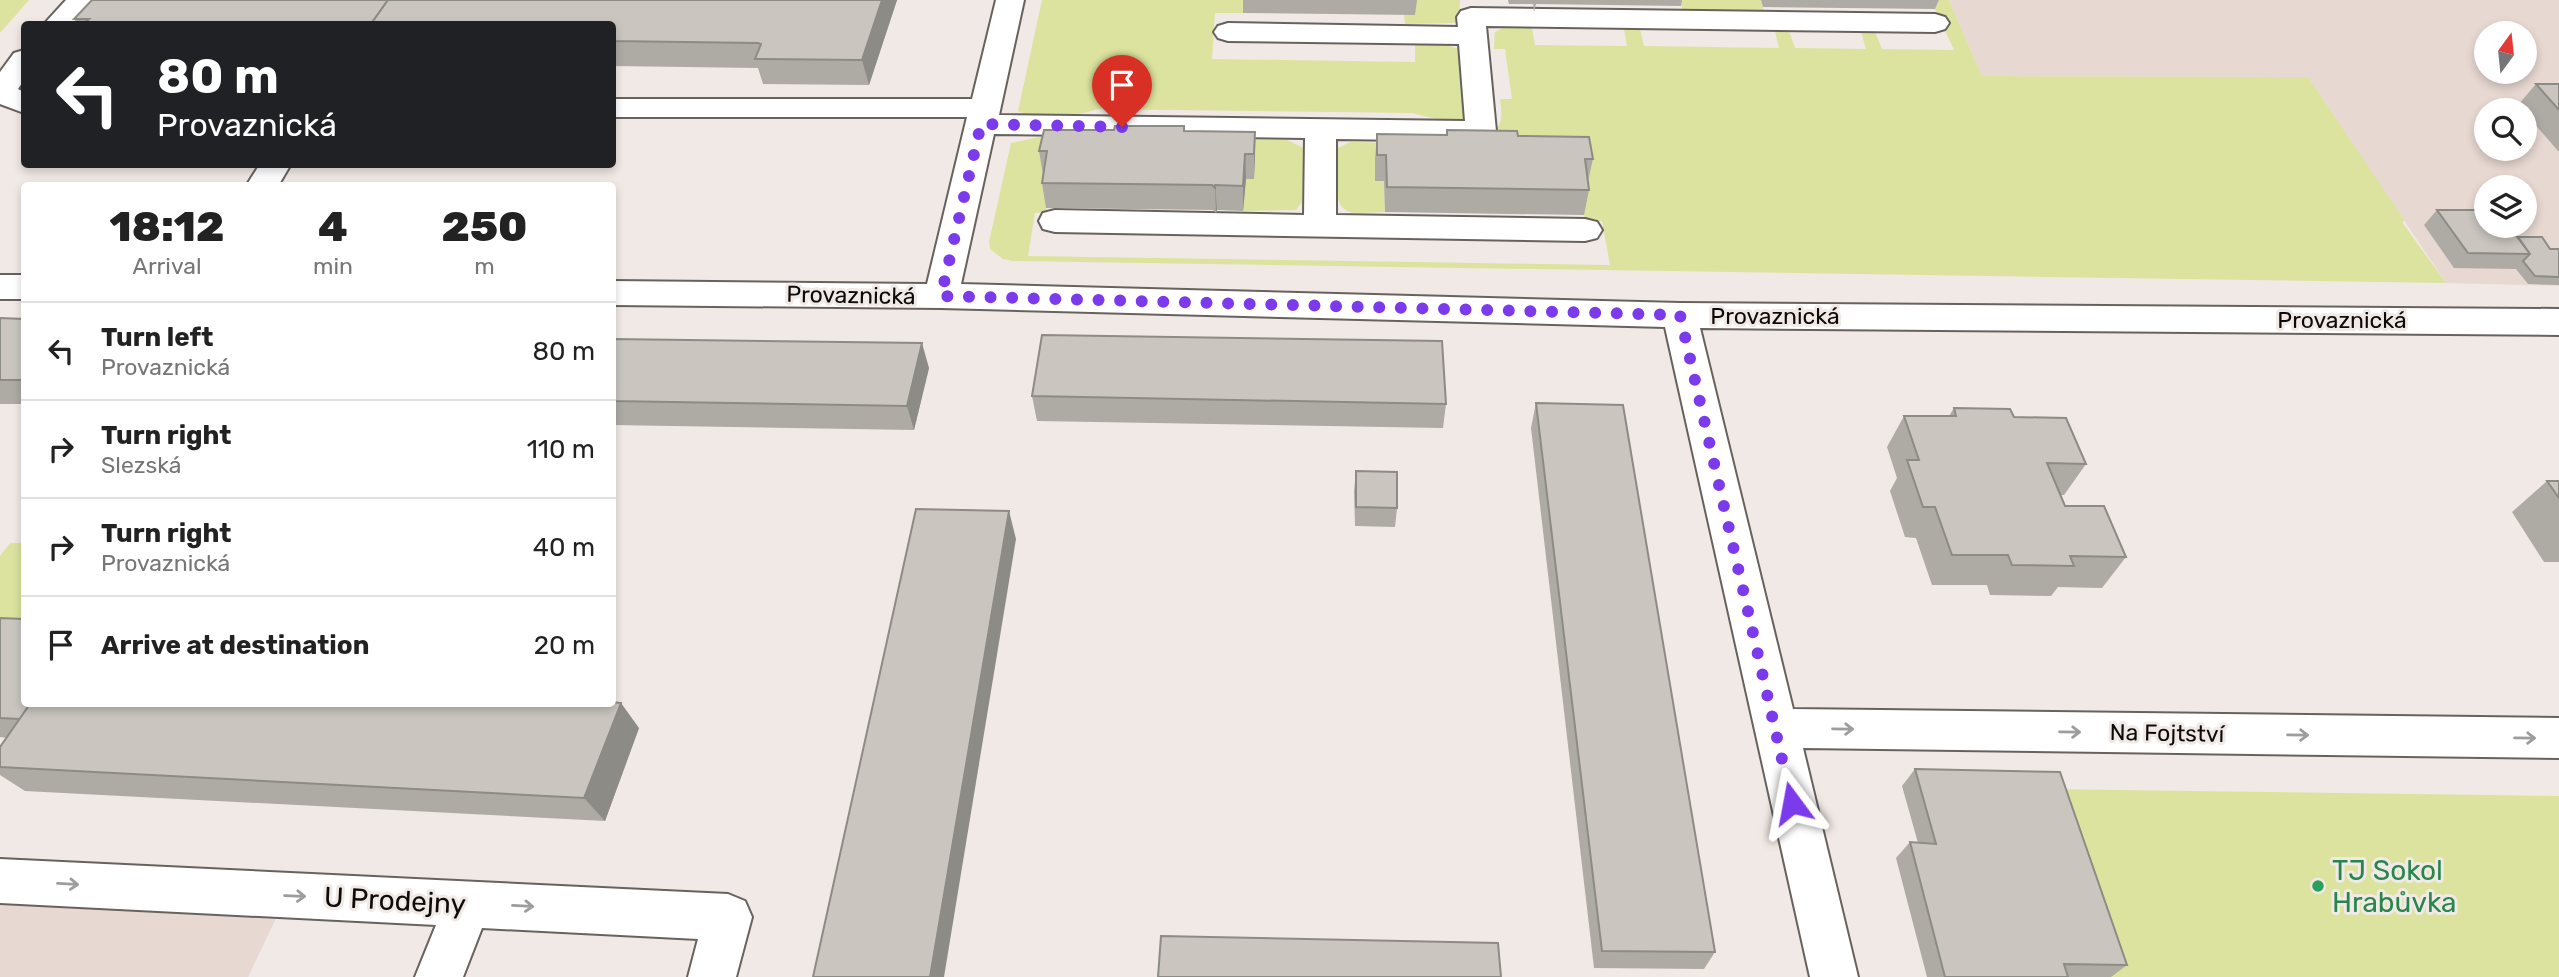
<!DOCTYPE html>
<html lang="en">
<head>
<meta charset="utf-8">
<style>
  :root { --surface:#fff; --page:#f2f2f2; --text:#222; --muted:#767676; --line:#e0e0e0 }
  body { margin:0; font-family:Rubik,sans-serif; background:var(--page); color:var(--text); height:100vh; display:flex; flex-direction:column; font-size:26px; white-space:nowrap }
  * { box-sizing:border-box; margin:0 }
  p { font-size:23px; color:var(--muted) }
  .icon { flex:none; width:38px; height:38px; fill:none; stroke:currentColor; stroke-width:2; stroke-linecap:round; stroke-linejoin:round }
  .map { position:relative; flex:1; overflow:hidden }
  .sheet { position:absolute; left:21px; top:182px; width:595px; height:525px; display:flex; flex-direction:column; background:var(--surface); border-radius:7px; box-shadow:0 4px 10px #0003 }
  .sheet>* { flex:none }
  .hud { position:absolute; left:21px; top:21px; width:595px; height:147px; border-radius:7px; box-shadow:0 4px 10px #0003; background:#202124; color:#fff; overflow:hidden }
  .needle { width:46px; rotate:15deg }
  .buttons { position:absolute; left:2474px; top:21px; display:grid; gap:14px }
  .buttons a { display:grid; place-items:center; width:63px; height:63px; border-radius:50%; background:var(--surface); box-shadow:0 4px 10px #0003; font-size:35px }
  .pin { position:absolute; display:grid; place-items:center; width:60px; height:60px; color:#fff; margin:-72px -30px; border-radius:50% 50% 50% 0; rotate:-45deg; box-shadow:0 0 7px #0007 }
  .pin .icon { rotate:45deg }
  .me { position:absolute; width:77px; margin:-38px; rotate:347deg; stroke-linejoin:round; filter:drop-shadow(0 0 5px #0008) }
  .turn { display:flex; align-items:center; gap:24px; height:147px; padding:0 21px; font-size:32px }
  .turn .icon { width:91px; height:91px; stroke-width:2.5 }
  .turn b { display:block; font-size:49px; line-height:60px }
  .eta { display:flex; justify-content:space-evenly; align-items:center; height:119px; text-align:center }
  .eta b { font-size:42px; font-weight:800; line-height:49px }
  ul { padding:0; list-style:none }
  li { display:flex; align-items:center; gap:21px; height:98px; padding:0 21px; border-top:2px solid var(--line) }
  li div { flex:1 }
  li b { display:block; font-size:26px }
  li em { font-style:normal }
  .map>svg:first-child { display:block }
</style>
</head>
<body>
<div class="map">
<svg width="2559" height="977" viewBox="0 0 2559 977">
  <rect width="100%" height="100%" fill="#f1e9e5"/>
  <g fill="#e7d8d1" fill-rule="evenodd">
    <path d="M1949,0h610v286l-113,-3 -138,-206 -326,-1zM2487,33h38v39h-38zM2487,110h38v39h-38zM2487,187h38v39h-38z"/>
    <polygon points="0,881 287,895 248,977 0,977"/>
  </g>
  <g fill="#dce39e">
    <polygon points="0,0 29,0 0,33"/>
    <path d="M1042,0h202l-1,13h-28l-3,46 203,3v-18h28l19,6 3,71 -10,3 -43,-11 -314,-4c-26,8 -54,14 -80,2z"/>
    <polygon points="1415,0 1460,0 1459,20 1453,23 1405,24 1404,15"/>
    <polygon points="1679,0 1761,0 1764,11 1683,10"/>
    <path d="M1931,0h18l33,76 326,1 97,144 -3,1 44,61 -1433,-22 -10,-2 -13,-10 -1,-7 22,-99 28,-6 248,3 17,8v51l-8,11 -53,1 3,-32h8l1,-22 -204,19 -5,36 -11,1 -7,43 582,9 -8,-44 -17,-1 -6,-36 -204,-4 9,1 1,31c-32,0 -48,9 -49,-31 0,-11 -2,-23 2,-33l12,-6c32,0 122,7 145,-12 9,-7 6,-21 5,-31h12l-7,-50h-11l1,-17 10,-5 27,1 3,17 92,1 -3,-17h16l4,17 135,2 -4,-17h14l6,17 71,1 -5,-17h14l7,17 72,1z"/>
    <polygon points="10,543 24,543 24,627 0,626 0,556"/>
    <polygon points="2044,789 2559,796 2559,977 2108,977"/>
  </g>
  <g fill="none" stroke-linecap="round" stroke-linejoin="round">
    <g stroke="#68625e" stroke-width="4">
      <g id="minor">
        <polygon points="66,0 96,0 74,24 44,24"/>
        <polygon points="996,0 1024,0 999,115 1465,121 1459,44 1228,41 1218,38 1214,32 1218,26 1228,23 1458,27 1457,17 1461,11 1471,8 1935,14 1945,17 1949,23 1945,29 1935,32 1486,26 1496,131 1492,138 1481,141 1336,139 1336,215 1585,219 1597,222 1602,230 1597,238 1585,241 1055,232 1043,229 1039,221 1043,213 1055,210 1304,215 1305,138 994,134 961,284 1680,303 2559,309 2559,335 1700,328 1793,709 2559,718 2559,758 1803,748 1858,977 1810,977 1665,327 941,308 612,305 612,281 927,284 967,117 612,117 612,99 972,99"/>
        <polygon points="24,50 24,80 18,89 24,92 24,113 0,104 0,72 14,53"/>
        <polygon points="260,164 291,164 278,186 246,186"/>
        <rect x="0" y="275" width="24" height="24"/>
        <polygon points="0,859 728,894 745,901 752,917 736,977 688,977 698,939 482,928 463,977 415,977 436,925 0,903"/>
      </g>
    </g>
    <use href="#minor" fill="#fff" fill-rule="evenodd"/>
  </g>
  <g fill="#aeaaa4">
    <polygon points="897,0 869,85 763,84 758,68 612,66 612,24 78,24 74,19"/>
    <polygon points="1243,0 1417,0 1415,15 1243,13"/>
    <polygon points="1508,0 1682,0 1681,6 1536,4 1534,12 1533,4 1509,4"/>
    <polygon points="1761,0 1939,0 1935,9 1763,7"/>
    <polygon points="2536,84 2559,84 2559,152 2525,113 2525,110 2523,110 2518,105"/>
    <polygon points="1184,126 1185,131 1255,132 1254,179 1246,179 1243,211 1217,210 1216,213 1213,210 1046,208 1042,183 1043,175 1039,151 1114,130"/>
    <polygon points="1377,134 1518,136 1593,159 1588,181 1589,190 1584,215 1385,212 1384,181 1375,181 1375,159"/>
    <polygon points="2437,210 2550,249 2559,249 2559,285 2528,284 2516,269 2454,268 2424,225"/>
    <polygon points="0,318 24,319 24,404 0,404"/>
    <polygon points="612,339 929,368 914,430 612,425"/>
    <polygon points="1032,396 1446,404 1443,428 1037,421"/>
    <polygon points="1536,403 1715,952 1704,969 1594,968 1531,428"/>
    <polygon points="1954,408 2014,417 2086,464 2064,495 2060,495 2065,506 2126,557 2102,588 2058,587 2051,596 1990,595 1987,585 1932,585 1916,538 1905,537 1890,491 1897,478 1887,447 1904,416 1949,416"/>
    <polygon points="1356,471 1397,508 1395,527 1355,526 1354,491"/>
    <polygon points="2547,481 2559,481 2559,562 2544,562 2512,512"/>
    <polygon points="0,618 24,704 639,728 605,821 25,791 0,775 0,747 7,738 0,737"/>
    <polygon points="1915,769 2127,965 2111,977 1927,977 1896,858 1910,842 1918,843 1902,786"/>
  </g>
  <g fill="#8d8b86">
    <polygon points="882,0 897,0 869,85 862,60"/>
    <polygon points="1255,132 1255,157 1254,179 1254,154"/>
    <polygon points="1245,154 1246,179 1243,211 1243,186"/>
    <polygon points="1215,185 1217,210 1216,213 1215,188"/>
    <polygon points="922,343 929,368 914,430 907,406"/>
    <polygon points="1009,511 1016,539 944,977 930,977"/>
    <polygon points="621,703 639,728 605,821 584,798"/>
  </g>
  <g fill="#cac6bf" stroke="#8d8b86" stroke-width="2">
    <polygon points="92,0 388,0 371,24 83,24 89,19 74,19"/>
    <polygon points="388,0 882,0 862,60 755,59 761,44 758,43 612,41 612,24 371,24"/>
    <polygon points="2536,84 2559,84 2559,110"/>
    <polygon points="1115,126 1184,126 1184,131 1255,132 1254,154 1245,154 1243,186 1215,185 1215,188 1212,185 1042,183 1047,151 1039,151 1044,130 1114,130"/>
    <polygon points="1447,130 1517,131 1518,136 1589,137 1593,159 1585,159 1589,190 1387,187 1386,155 1377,155 1377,134 1447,135"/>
    <polygon points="2437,210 2487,210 2487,226 2509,226 2530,254 2468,253"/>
    <polygon points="2518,237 2542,237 2550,249 2559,249 2559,277 2535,276 2523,261 2530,254"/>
    <polygon points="0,318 24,319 24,380 0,380"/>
    <polygon points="1042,335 1442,341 1446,404 1032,396"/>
    <polygon points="612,339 922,343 907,406 612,401"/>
    <polygon points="1536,403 1623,405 1715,952 1602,951"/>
    <polygon points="1954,408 2010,409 2014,417 2066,418 2086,464 2047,463 2065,506 2104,506 2126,557 2070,556 2074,566 2012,565 2008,555 1952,555 1935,507 1923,507 1907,460 1919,460 1904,416 1956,416"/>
    <polygon points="1356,471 1397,472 1397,508 1356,507"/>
    <polygon points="2547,481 2559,481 2559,498"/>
    <polygon points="916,509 1009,511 930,977 813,977"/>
    <polygon points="0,618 24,619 24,704 30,704 20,719 0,718"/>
    <polygon points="612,702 621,703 584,798 0,767 0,747 30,704 612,704"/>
    <polygon points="1915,769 2060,772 2127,965 2064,964 2068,977 1945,977 1910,842 1936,844"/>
    <polygon points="1161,936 1498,943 1501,977 1158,977"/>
  </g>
  <defs><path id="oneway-shaft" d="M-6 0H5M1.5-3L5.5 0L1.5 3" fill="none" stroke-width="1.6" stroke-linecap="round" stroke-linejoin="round" transform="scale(1.75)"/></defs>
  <g stroke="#9e9d9d">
    <use href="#oneway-shaft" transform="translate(1843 729) rotate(1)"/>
    <use href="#oneway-shaft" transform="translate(2070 732) rotate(1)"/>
    <use href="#oneway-shaft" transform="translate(2298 735) rotate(1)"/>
    <use href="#oneway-shaft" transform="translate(2525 738) rotate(1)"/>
    <use href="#oneway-shaft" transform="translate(68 884) rotate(3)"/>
    <use href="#oneway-shaft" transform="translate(295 896) rotate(2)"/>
    <use href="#oneway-shaft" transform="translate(523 906) rotate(3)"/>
  </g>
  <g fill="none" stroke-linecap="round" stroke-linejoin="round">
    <polyline stroke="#7c3aed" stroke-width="12" stroke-dasharray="0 21.6" points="1122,127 981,124 941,296 1680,315 1792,803"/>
  </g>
  <circle fill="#2e9e5b" stroke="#f1e9e5" stroke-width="2.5" cx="2318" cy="886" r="7"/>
  <g text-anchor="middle" stroke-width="6" stroke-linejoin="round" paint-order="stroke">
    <g font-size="23" fill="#0d0b0a" stroke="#f1e9e5">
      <text transform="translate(851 295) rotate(1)" y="8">Provaznická</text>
      <text x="1775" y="324">Provaznická</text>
      <text x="2342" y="328">Provaznická</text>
      <text transform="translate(2167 733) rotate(1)" y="8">Na Fojtství</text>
    </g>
    <g font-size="28" fill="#27864d" stroke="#f1e9e5" text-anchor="start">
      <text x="2332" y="880">TJ Sokol<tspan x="2332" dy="32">Hrabůvka</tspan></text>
    </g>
    <g font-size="28" fill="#0d0b0a" stroke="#f1e9e5">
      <text transform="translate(395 900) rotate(3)" y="10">U Prodejny</text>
    </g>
  </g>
</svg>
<div class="buttons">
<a><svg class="needle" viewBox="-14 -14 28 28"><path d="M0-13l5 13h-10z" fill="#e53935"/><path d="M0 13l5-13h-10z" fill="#767676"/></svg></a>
<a><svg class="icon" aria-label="search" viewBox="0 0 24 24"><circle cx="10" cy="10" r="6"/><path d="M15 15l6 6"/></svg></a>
<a><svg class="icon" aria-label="layers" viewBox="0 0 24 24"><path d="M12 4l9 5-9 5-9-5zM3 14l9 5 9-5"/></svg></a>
</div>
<div class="pin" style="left:1122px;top:127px;background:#d93025"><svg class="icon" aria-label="arrive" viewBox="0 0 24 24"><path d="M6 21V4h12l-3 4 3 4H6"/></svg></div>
<svg class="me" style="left:1792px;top:803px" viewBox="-20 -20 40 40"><path d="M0-17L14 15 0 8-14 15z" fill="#7c3aed" stroke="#fff" stroke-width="4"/></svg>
<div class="hud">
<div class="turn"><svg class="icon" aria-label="left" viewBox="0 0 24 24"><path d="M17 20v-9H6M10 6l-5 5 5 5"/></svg><div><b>80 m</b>Provaznická</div></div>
</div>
<section class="sheet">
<div class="eta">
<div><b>18:12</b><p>Arrival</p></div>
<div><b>4</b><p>min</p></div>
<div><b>250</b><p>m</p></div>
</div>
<ul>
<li><svg class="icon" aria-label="left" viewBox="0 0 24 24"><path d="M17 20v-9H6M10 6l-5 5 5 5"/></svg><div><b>Turn left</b><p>Provaznická</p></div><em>80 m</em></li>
<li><svg class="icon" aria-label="right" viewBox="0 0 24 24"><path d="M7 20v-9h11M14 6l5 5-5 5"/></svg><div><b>Turn right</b><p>Slezská</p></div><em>110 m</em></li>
<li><svg class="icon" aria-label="right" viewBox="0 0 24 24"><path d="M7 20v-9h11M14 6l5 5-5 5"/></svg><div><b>Turn right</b><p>Provaznická</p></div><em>40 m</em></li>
<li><svg class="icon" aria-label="arrive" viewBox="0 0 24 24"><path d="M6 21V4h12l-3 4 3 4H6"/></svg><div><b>Arrive at destination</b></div><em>20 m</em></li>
</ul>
</section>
</div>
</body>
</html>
